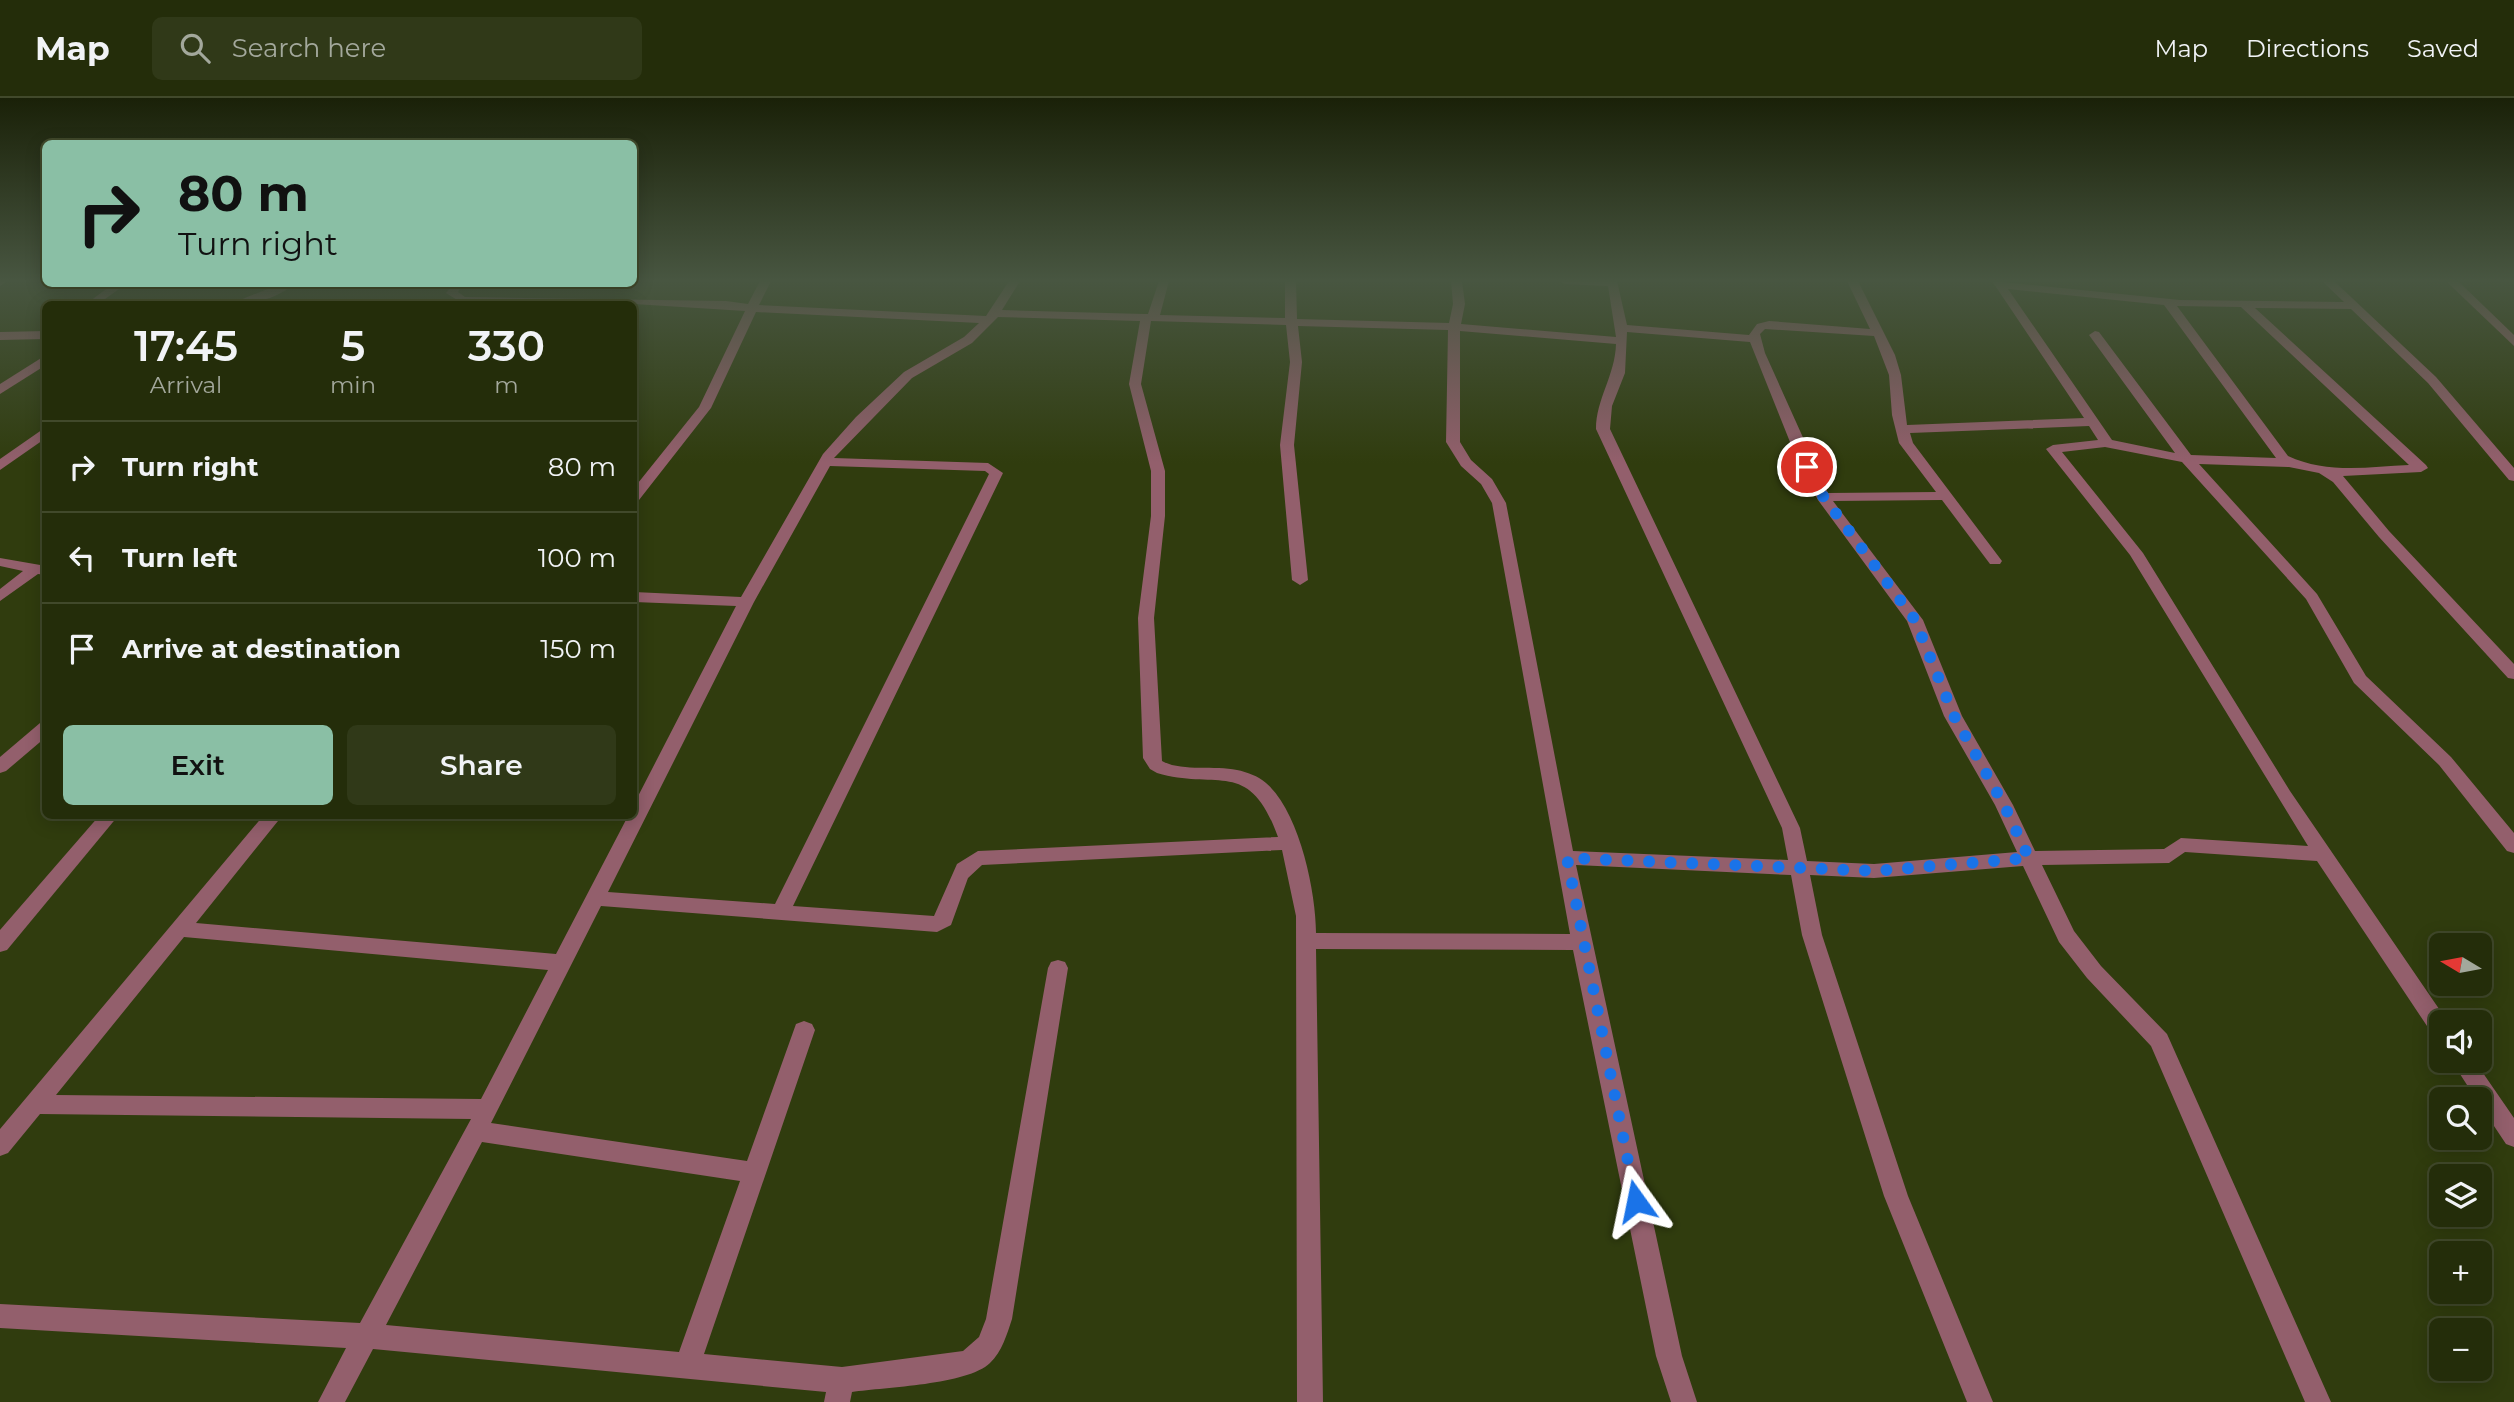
<!DOCTYPE html>
<html lang="en">
<head>
<meta charset="utf-8">
<style>
  :root { --surface:#242d0a; --page:#303918; --text:#f1f3f6; --muted:#a3a89c; --line:#41492b; --accent:#8abfa5 }
  body { margin:0; font-family:Montserrat,sans-serif; background:var(--page); color:var(--text); height:100vh; display:flex; flex-direction:column; font-size:26px; white-space:nowrap }
  * { box-sizing:border-box; margin:0 }
  p { font-size:23px; color:var(--muted) }
  .icon { flex:none; width:38px; height:38px; fill:none; stroke:currentColor; stroke-width:2; stroke-linecap:round; stroke-linejoin:round }
  .map { position:relative; flex:1; overflow:hidden }
  .side { position:absolute; left:42px; top:203px; width:595px; height:518px; display:flex; flex-direction:column; background:var(--surface); border-radius:10px; box-shadow:0 4px 18px #0003,0 0 0 2px var(--line) }
  .side>* { flex:none }
  .banner { position:absolute; left:42px; top:42px; width:595px; height:147px; border-radius:10px; box-shadow:0 4px 18px #0003,0 0 0 2px var(--line); background:#8abfa5; color:#111; overflow:hidden }
  .needle { width:46px; rotate:280deg }
  .tools { position:absolute; left:2429px; top:835px; display:grid; gap:14px }
  .tools a { display:grid; place-items:center; width:63px; height:63px; border-radius:10px; background:var(--surface); box-shadow:0 4px 18px #0003,0 0 0 2px var(--line); font-size:35px }
  .pin { position:absolute; display:grid; place-items:center; width:60px; height:60px; color:#fff; margin:-30px; border:4px solid #fff; border-radius:50%; box-shadow:0 2px 7px #0007 }
  .me { position:absolute; width:77px; margin:-38px; rotate:348deg; stroke-linejoin:round; filter:drop-shadow(0 0 5px #0008) }
  .turn { display:flex; align-items:center; gap:24px; height:147px; padding:0 21px; font-size:32px }
  .turn .icon { width:91px; height:91px; stroke-width:2.5 }
  .turn b { display:block; font-size:49px; line-height:60px }
  .eta { display:flex; justify-content:space-evenly; align-items:center; height:119px; text-align:center }
  .eta b { font-size:42px; font-weight:600; line-height:49px }
  .primary-button { display:flex; gap:14px; margin-top:auto; padding:14px 21px }
  .primary-button a { flex:1; height:80px; border-radius:10px; background:var(--accent); color:#111; font-size:28px; font-weight:600; line-height:80px; text-align:center }
  .primary-button a+a { background:var(--page); color:var(--text) }
  ul { padding:0; list-style:none }
  li { display:flex; align-items:center; gap:21px; height:91px; padding:0 21px; border-top:2px solid var(--line) }
  li div { flex:1 }
  li b { display:block; font-size:26px }
  li em { font-style:normal }
  header { display:flex; align-items:center; gap:42px; box-sizing:border-box; height:98px; padding:0 35px; background:var(--surface); border-bottom:2px solid var(--line) }
  header strong { font-size:33px }
  nav { display:flex; gap:38px; margin-inline-start:auto; font-size:24px }
  .search { width:490px; height:63px; background:var(--page); display:flex; align-items:center; gap:18px; box-sizing:border-box; padding:0 24px; border-radius:10px; color:var(--muted); font-size:26px }
  .map>svg:first-child { display:block }
</style>
</head>
<body>
<header>
<strong>Map</strong>
<div class="search"><svg class="icon" aria-label="search" viewBox="0 0 24 24"><circle cx="10" cy="10" r="6"/><path d="M15 15l6 6"/></svg>Search here</div>
<nav><a>Map</a><a>Directions</a><a>Saved</a></nav>
</header>
<div class="map">
<svg width="2514" height="1304" viewBox="0 0 2514 1304">
  <rect width="100%" height="100%" fill="#303c0e"/>
  <g fill="none" stroke-linecap="round" stroke-linejoin="round">
    <g fill="#935f6c" fill-rule="evenodd">
      <polygon points="0,183 7,183 0,188"/>
      <path d="M760,183h11l-12,24 227,11 23,-35h11l-18,29 142,4h4l11,-33h10l-9,34 125,3v-37h11l1,38 152,4 4,-19 -2,-23h11l3,23 -4,20 155,13 -8,-51 -43,-2 -5,-3h57l10,44 122,10 8,-11 12,-3 101,8 -23,-48h11l37,74 6,20 6,50 177,-7 -92,-137 188,19 164,2 -22,-21h12l102,96 78,91v13l-5,-1 -81,-97 -77,-74 -96,-1 171,157 2,3 -7,4 -78,4 46,55 125,133v15l-6,-1 -129,-141 -46,-55 -14,-9 -30,-6 -90,-3 118,130 49,82 85,81 63,76v20l-7,-2 -68,-86 -85,-82 -48,-84 -124,-137 -77,-15 -43,5 81,101 147,238 158,231h-7v16l-8,-3 -116,-174 -132,-9 -16,11 -127,2 32,66 27,35 66,68 164,368h-26l-154,-356 -64,-68 -28,-36 -36,-76 -149,12 -64,-3 12,60 86,261 85,206h-26l-83,-206 -82,-261 -11,-60 -215,-10 106,491 15,46h-26l-15,-46 -83,-406 -257,-1 7,453h-26l-1,-486 -14,-66 -300,15 -14,13 -17,47 -14,7 -336,-26 -110,217 256,38 49,-137 8,-3 8,3 3,6 -111,324 138,13 121,-16 16,-14 7,-18 62,-351 3,-6 7,-2 7,2 3,6 -56,351c-5,15 -10,33 -22,44 -23,22 -104,24 -138,29l-2,10h-26l2,-10 -453,-43 -28,53h-27l28,-54 -346,-20v-24l360,19 111,-204 -431,-5 -32,39 -8,3v-27l263,-313h19l-86,107 360,31 72,-138h6v-12l102,-198 -102,-4v-10l107,5 82,-143 33,-37 48,-45 60,-35 15,-14 -223,-11 -45,96 -72,92 -5,1v-13l65,-81 46,-96 -111,-7 -172,-1 -16,-10 7,-9h10l-5,8 7,5 261,4 22,3zM2008,191l156,16 112,153 -85,-3 -92,-123 -4,-1 -6,4 86,118 -63,-13zM2177,208l64,1 168,158c-41,2 -83,9 -121,-9zM998,219l142,4 -11,63 22,87v45l-13,102 5,140 7,11 7,4c62,18 92,-16 121,64l-300,14 -21,13 -23,52 -141,-10 210,-433 -15,-10 -154,-5 78,-80 60,-35zM1151,223l135,4 4,37 -10,83 12,135 8,5 8,-5 -14,-135 8,-83 -4,-36 150,4 -2,112 15,24 20,18 11,19 78,431 -254,-1c0,-42 -17,-122 -50,-150 -8,-7 -19,-11 -29,-13 -23,-5 -55,2 -75,-9l-8,-143 11,-102v-45l-24,-87zM1765,231l109,7 15,39 3,40 7,28 37,49 -108,1 -63,-140 -5,-19zM1460,233l156,13c-1,32 -20,55 -20,85l186,399 6,32 -215,-9 -67,-348 -14,-24 -21,-19 -11,-18zM1627,234l123,10 50,125 18,33 89,121 37,95 51,89 22,47 -143,12 -67,-3 -7,-33 -190,-399 2,-23 13,-33zM2089,328l9,14 -45,5 -7,4 84,106 178,291 -127,-8 -17,11 -129,2 -22,-46 -51,-89 -39,-96 -90,-119 109,-1 48,64h10l2,-3 -89,-118 -3,-10zM830,368l155,5 4,3 -214,430 -167,-12 146,-290zM184,839l364,33 -67,129 -425,-4zM482,1044l258,39 -61,171 -293,-27z"/>
      <polygon points="2446,183 2458,183 2514,237 2514,248"/>
      <polygon points="113,186 126,186 98,206 86,206"/>
      <path d="M280,186h14c-16,14 -43,22 -64,20z"/>
      <polygon points="46,233 46,241 0,242 0,234"/>
      <polygon points="46,257 46,267 0,296 0,286"/>
      <polygon points="46,329 46,340 0,372 0,361"/>
      <polygon points="0,460 46,468 46,477 38,476 0,503 0,491 23,473 0,468"/>
      <polygon points="46,623 46,639 6,673 0,675 0,659 40,625"/>
      <polygon points="99,718 118,718 7,852 0,854 0,832"/>
      <polygon points="2451,962 2474,962 2514,1020 2514,1049 2506,1046 2480,1007 2480,1001 2476,1001"/>
    </g>
  </g>
  <linearGradient id="sky" x2="0" y2="1"><stop stop-color="#1a2108"/><stop offset="0.5" stop-color="#485641"/><stop offset="1" stop-color="#485641" stop-opacity="0"/></linearGradient>
  <rect width="2514" height="365" fill="url(#sky)"/>
  <g fill="none" stroke-linecap="round" stroke-linejoin="round">
    <polyline stroke="#1a73e8" stroke-width="12" stroke-dasharray="0 21.6" points="1636,1103 1567,760 1874,773 2029,760 2004,707 1954,618 1915,522 1823,398 1807,369"/>
  </g>
</svg>
<div class="tools">
<a><svg class="needle" viewBox="-14 -14 28 28"><path d="M0-13l5 13h-10z" fill="#e53935"/><path d="M0 13l5-13h-10z" fill="#a3a89c"/></svg></a>
<a><svg class="icon" aria-label="sound" viewBox="0 0 24 24"><path d="M4 9h4l5-4v14l-5-4H4zM17 9q2 3 0 6"/></svg></a>
<a><svg class="icon" aria-label="search" viewBox="0 0 24 24"><circle cx="10" cy="10" r="6"/><path d="M15 15l6 6"/></svg></a>
<a><svg class="icon" aria-label="layers" viewBox="0 0 24 24"><path d="M12 4l9 5-9 5-9-5zM3 14l9 5 9-5"/></svg></a>
<a>+</a>
<a>−</a>
</div>
<div class="pin" style="left:1807px;top:369px;background:#d93025"><svg class="icon" aria-label="arrive" viewBox="0 0 24 24"><path d="M6 21V4h12l-3 4 3 4H6"/></svg></div>
<svg class="me" style="left:1636px;top:1103px" viewBox="-20 -20 40 40"><path d="M0-17L14 15 0 8-14 15z" fill="#1a73e8" stroke="#fff" stroke-width="4"/></svg>
<div class="banner">
<div class="turn"><svg class="icon" aria-label="right" viewBox="0 0 24 24"><path d="M7 20v-9h11M14 6l5 5-5 5"/></svg><div><b>80 m</b>Turn right</div></div>
</div>
<section class="side">
<div class="eta">
<div><b>17:45</b><p>Arrival</p></div>
<div><b>5</b><p>min</p></div>
<div><b>330</b><p>m</p></div>
</div>
<ul>
<li><svg class="icon" aria-label="right" viewBox="0 0 24 24"><path d="M7 20v-9h11M14 6l5 5-5 5"/></svg><div><b>Turn right</b></div><em>80 m</em></li>
<li><svg class="icon" aria-label="left" viewBox="0 0 24 24"><path d="M17 20v-9H6M10 6l-5 5 5 5"/></svg><div><b>Turn left</b></div><em>100 m</em></li>
<li><svg class="icon" aria-label="arrive" viewBox="0 0 24 24"><path d="M6 21V4h12l-3 4 3 4H6"/></svg><div><b>Arrive at destination</b></div><em>150 m</em></li>
</ul>
<div class="primary-button"><a>Exit</a><a>Share</a></div>
</section>
</div>
</body>
</html>
